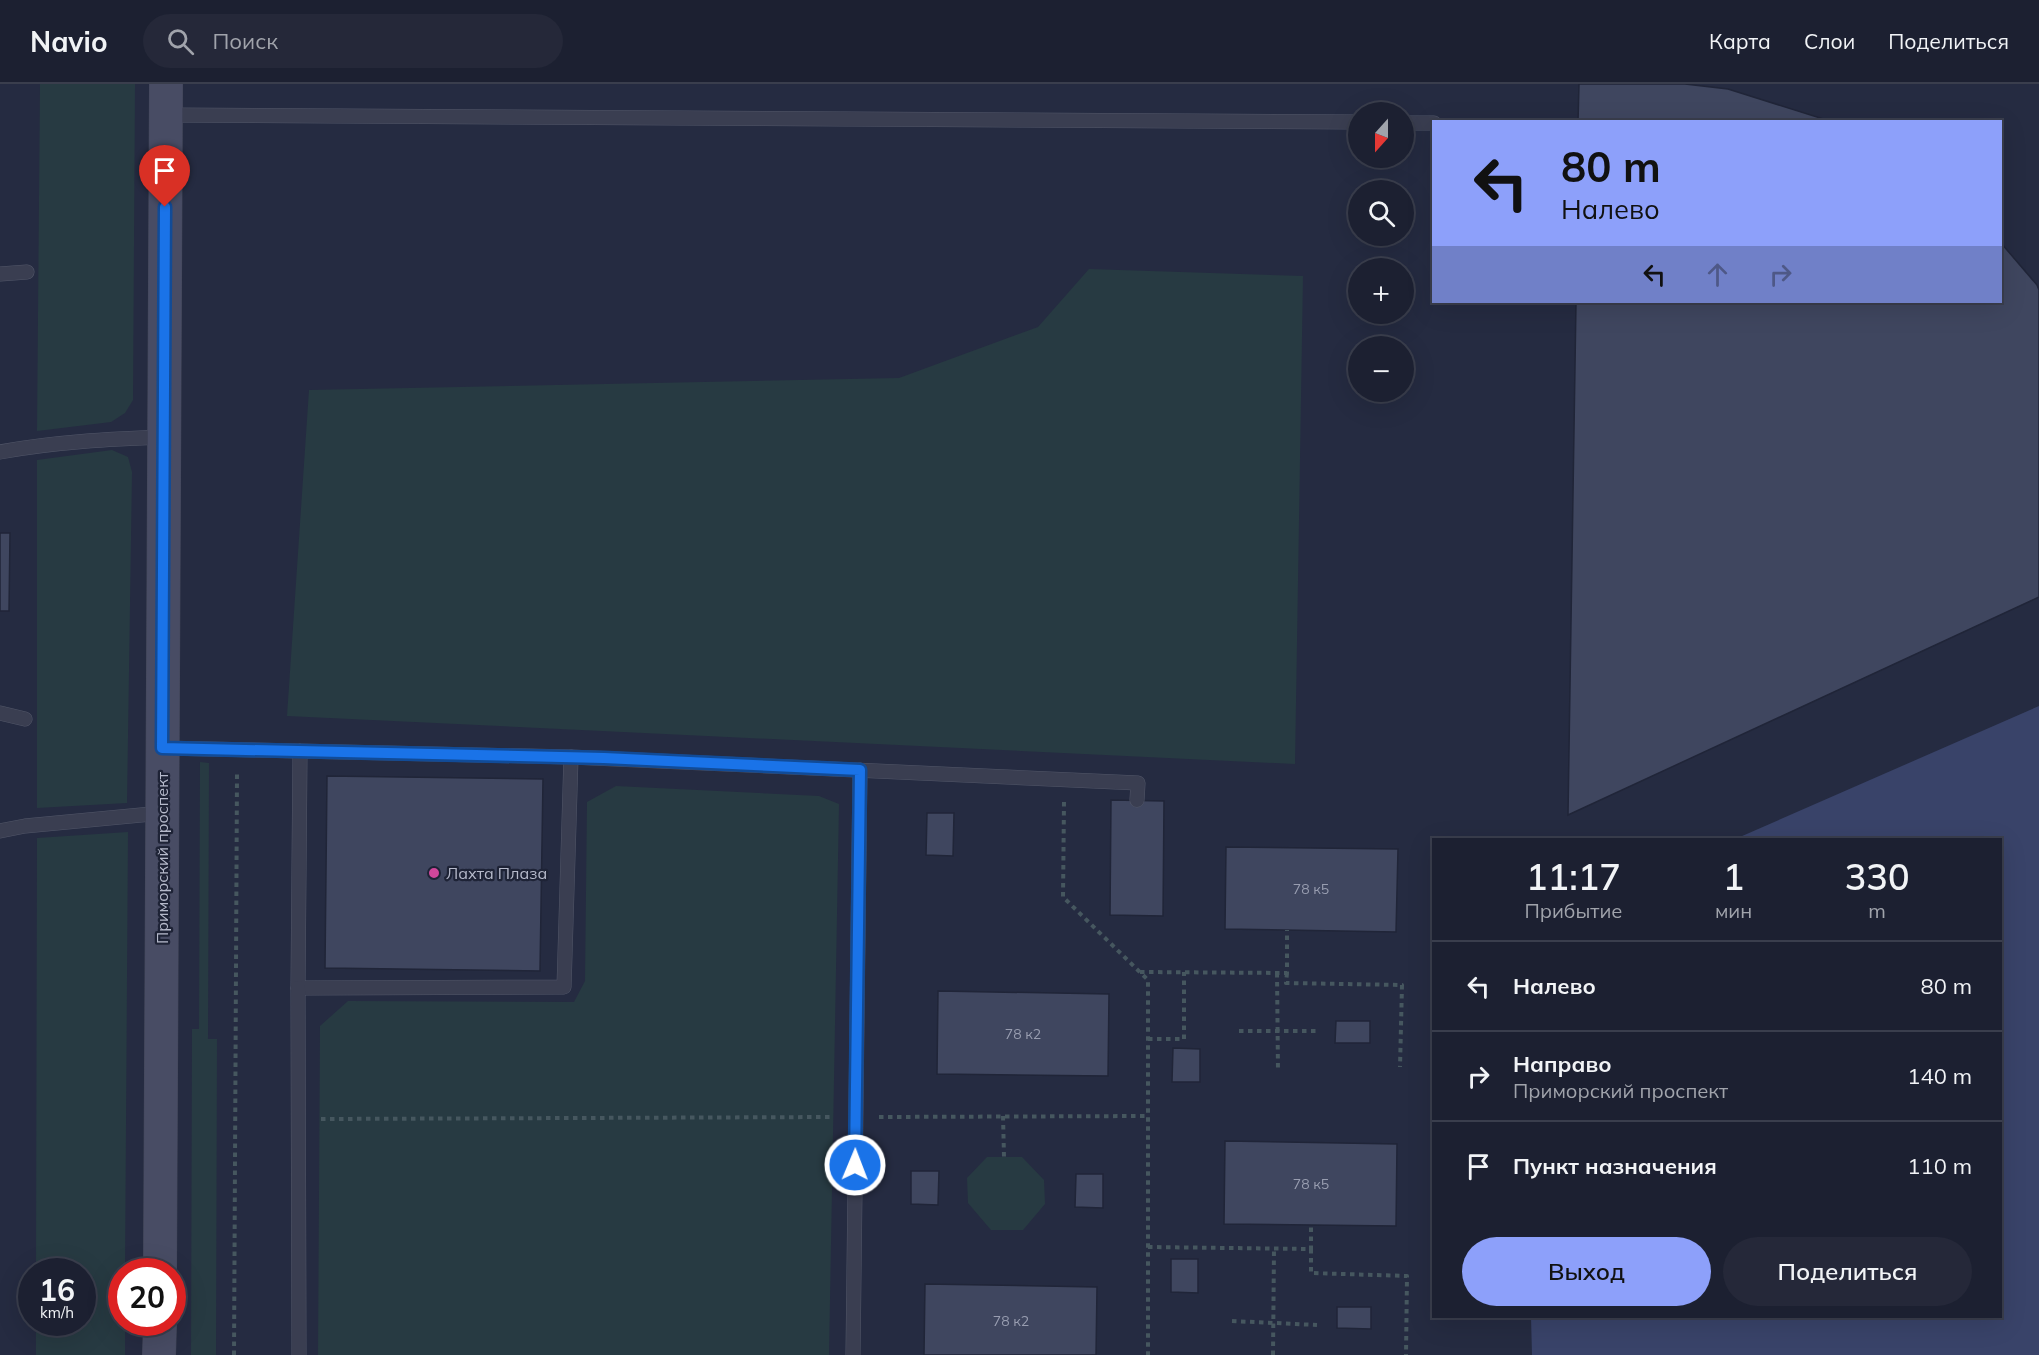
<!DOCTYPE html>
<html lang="ru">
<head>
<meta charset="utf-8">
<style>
  :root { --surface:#1c2031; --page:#252839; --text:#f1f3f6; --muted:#a0a3ab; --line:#3a3e4d; --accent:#8da0fa }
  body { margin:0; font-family:Mulish,sans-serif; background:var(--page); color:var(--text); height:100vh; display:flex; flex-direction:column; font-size:22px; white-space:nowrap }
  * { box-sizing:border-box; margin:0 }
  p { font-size:20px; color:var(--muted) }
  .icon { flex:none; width:33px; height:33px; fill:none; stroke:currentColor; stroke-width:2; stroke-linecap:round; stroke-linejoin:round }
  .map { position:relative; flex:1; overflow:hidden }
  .sheet { position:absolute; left:1432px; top:754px; width:570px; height:480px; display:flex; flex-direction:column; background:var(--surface); border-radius:0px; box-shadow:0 6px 24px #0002,0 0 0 2px var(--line) }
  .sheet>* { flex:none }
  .banner { position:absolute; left:1432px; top:36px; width:570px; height:183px; border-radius:0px; box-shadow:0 6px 24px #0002,0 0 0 2px var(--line); background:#8da0fa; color:#111; overflow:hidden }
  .needle { width:39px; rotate:201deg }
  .controls { position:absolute; left:1348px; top:18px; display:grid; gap:12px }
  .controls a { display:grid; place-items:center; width:66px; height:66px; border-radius:50%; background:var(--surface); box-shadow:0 6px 24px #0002,0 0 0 2px var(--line); font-size:30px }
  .speed { position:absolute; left:18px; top:1174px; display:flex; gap:12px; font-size:30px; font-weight:700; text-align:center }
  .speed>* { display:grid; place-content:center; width:78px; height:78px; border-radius:50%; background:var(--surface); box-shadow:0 6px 24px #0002,0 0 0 2px var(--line); line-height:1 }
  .speed small { font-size:15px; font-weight:400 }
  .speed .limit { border:9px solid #d22; background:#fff; color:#111 }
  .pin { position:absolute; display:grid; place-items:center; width:51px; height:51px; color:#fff; margin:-62px -26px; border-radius:50% 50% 50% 0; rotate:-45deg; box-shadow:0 0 6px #0007 }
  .pin .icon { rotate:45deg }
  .me { position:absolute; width:66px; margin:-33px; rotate:1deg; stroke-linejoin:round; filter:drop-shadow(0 0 4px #0008) }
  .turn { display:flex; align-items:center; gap:21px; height:126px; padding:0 30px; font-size:27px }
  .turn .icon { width:78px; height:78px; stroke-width:2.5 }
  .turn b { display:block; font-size:42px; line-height:51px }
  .lanes { display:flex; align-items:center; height:57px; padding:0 30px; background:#0003; justify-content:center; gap:30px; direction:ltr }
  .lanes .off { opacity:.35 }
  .eta { display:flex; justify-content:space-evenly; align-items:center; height:102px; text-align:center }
  .eta b { font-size:36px; font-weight:600; line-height:42px }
  .cta { display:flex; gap:12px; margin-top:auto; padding:12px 30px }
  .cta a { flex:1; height:69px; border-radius:36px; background:var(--accent); color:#111; font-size:24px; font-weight:600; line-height:69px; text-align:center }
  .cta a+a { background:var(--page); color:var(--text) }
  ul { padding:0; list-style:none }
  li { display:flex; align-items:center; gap:18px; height:90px; padding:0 30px; border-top:2px solid var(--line) }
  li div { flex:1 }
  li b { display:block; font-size:22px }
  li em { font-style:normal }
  header { display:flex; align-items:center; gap:36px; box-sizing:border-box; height:84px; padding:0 30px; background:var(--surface); border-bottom:2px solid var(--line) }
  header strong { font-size:28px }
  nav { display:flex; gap:33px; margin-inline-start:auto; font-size:21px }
  .search { width:420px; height:54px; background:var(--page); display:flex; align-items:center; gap:15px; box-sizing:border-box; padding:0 21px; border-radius:33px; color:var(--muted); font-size:22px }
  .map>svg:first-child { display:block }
</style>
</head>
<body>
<header>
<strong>Navio</strong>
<div class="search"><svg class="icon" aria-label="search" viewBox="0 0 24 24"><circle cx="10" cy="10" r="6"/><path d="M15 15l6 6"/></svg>Поиск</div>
<nav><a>Карта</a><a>Слои</a><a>Поделиться</a></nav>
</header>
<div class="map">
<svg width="2039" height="1271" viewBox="0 0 2039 1271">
  <rect width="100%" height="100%" fill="#252b41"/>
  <g fill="#273a42">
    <polygon points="40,0 135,0 133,316 125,329 111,338 37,347"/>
    <polygon points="1089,185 1303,192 1295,680 287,632 309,306 899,294 1038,243"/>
    <polygon points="112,366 128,373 132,388 127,719 37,724 37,376"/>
    <polygon points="200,678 209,679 208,955 217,955 216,1271 191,1271 192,945 199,945"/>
    <polygon points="616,702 819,712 839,720 829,1271 318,1271 320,942 348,917 574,918 585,897 587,718"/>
    <polygon points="128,748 125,1188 122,1188 122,1239 125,1239 125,1271 36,1271 36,1239 82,1239 82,1188 36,1188 37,754"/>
    <polygon points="987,1073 1022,1073 1044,1096 1045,1120 1023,1146 991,1146 968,1119 967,1094"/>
  </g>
  <polygon fill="#394369" points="2039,622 2039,1271 1532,1271 1531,1233 2001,1233 2001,756 1733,756"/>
  <g fill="#3f465f" stroke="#202538" stroke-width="1.5">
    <polygon points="1579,0 1685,0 1728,5 1833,38 1578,38"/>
    <polygon points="2001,159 2037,201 2039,206 2039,513 1568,731 1576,218 2001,218"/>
    <polygon points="0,449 10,449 9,527 0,527"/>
    <polygon points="327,692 543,695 540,887 325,884"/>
    <polygon points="1111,716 1164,717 1163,832 1110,831"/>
    <polygon points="927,729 954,729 953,772 926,771"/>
    <polygon points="1226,763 1398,765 1396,848 1225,845"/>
    <polygon points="938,907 1109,910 1108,992 937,990"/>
    <polygon points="1336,937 1370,937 1370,959 1335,959"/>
    <polygon points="1173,964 1200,965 1200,998 1172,998"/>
    <polygon points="1225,1057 1397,1060 1396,1142 1224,1140"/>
    <polygon points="911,1087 939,1087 938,1121 911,1120"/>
    <polygon points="1076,1090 1103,1090 1103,1124 1075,1123"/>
    <polygon points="1171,1175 1198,1175 1198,1209 1171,1208"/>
    <polygon points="925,1200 1097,1203 1096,1271 924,1271"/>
    <polygon points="1337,1223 1371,1223 1371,1245 1337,1244"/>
  </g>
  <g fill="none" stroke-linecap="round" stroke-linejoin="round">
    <g stroke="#515668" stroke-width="15">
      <g id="lane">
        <polyline points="166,31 1359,38"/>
        <polyline points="1404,39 1434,39"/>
        <polyline points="0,190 27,188"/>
        <path d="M0,368c54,-10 110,-13 164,-15"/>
        <polyline points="0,629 25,635"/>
        <polyline points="163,664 571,673 564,903 298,904 300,667"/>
        <polyline points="571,673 1138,699 1137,716"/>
        <polyline points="0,747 25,742 162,729"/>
        <polyline points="298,904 299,1271"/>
        <polyline points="853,1271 860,686"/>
      </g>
    </g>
    <g stroke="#43475a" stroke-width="34">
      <g id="secondary">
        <polyline points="160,1188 166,0"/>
        <polyline points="159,1271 160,1239"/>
      </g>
    </g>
    <g stroke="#46575f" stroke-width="4" stroke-dasharray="4.5 4.5" stroke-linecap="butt">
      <polyline points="1064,718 1063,813 1148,896 1148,1271"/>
      <polyline points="1140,888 1287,889 1287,846"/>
      <polyline points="1277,889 1278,987"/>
      <polyline points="1287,889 1286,899 1402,901 1400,983"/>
      <polyline points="1239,947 1320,947"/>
      <polyline points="1148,955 1184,955 1184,888"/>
      <polyline points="1003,1032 1004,1073"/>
      <polyline points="879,1033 1148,1032"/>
      <polyline points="321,1035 832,1033"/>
      <polyline points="1148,1163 1311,1165 1311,1141"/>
      <polyline points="1311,1165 1311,1189 1407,1192 1406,1271"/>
      <polyline points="1232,1237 1317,1241"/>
      <polyline points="234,1271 237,690"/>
      <polyline points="1273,1271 1274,1165"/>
    </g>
    <use href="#lane" stroke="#3a3e51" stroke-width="14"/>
    <use href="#secondary" stroke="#484c64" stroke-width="33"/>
  </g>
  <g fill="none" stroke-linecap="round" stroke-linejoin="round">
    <g stroke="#114b97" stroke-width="15">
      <polyline id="route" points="165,123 162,664 604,674 860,686 855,1081"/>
    </g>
    <use href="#route" stroke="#1a73e8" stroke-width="10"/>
  </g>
  <circle fill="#d1479c" stroke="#1e2336" stroke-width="2" cx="434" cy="789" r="6"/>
  <g text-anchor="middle" stroke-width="4.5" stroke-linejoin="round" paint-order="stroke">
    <g font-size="14" fill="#989db0">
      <text x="1311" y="810">78 к5</text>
      <text x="1023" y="955">78 к2</text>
      <text x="1311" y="1105">78 к5</text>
      <text x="1011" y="1242">78 к2</text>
    </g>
    <g font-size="16" fill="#b6bacb" stroke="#1e2336">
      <text transform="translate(162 774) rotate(-90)" y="6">Приморский проспект</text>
    </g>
    <g font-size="16" fill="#b6bacb" stroke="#1e2336" text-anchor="start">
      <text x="446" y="795">Лахта Плаза</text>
    </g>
  </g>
</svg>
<div class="controls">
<a><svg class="needle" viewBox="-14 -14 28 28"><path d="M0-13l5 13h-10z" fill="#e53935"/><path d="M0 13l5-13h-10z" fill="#a0a3ab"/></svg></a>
<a><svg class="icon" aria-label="search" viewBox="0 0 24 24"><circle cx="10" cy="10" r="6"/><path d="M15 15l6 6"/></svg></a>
<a>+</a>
<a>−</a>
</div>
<div class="speed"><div>16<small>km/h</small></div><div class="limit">20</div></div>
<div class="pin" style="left:165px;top:123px;background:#d93025"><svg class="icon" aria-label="arrive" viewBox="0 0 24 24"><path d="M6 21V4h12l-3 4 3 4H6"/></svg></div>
<svg class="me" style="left:855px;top:1081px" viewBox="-20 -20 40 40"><circle r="17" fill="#1a73e8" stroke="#fff" stroke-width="3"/><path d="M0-11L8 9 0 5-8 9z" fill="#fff"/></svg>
<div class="banner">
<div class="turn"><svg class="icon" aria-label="left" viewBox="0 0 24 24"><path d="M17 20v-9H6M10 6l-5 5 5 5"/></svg><div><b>80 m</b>Налево</div></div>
<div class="lanes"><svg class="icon" aria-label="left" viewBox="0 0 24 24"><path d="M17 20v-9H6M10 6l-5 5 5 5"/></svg><svg class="icon off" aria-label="ahead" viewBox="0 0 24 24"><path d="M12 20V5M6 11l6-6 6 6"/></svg><svg class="icon off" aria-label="right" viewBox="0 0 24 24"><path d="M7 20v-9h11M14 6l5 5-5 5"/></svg></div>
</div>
<section class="sheet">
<div class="eta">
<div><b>11:17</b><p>Прибытие</p></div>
<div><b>1</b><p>мин</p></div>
<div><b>330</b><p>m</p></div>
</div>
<ul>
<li><svg class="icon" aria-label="left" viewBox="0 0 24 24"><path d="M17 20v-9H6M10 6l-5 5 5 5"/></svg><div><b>Налево</b></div><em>80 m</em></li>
<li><svg class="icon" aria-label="right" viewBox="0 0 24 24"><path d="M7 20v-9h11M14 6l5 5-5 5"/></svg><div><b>Направо</b><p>Приморский проспект</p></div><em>140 m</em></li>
<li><svg class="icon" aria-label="arrive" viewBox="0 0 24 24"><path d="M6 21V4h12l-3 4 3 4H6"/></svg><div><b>Пункт назначения</b></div><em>110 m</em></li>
</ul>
<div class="cta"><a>Выход</a><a>Поделиться</a></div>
</section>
</div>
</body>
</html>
